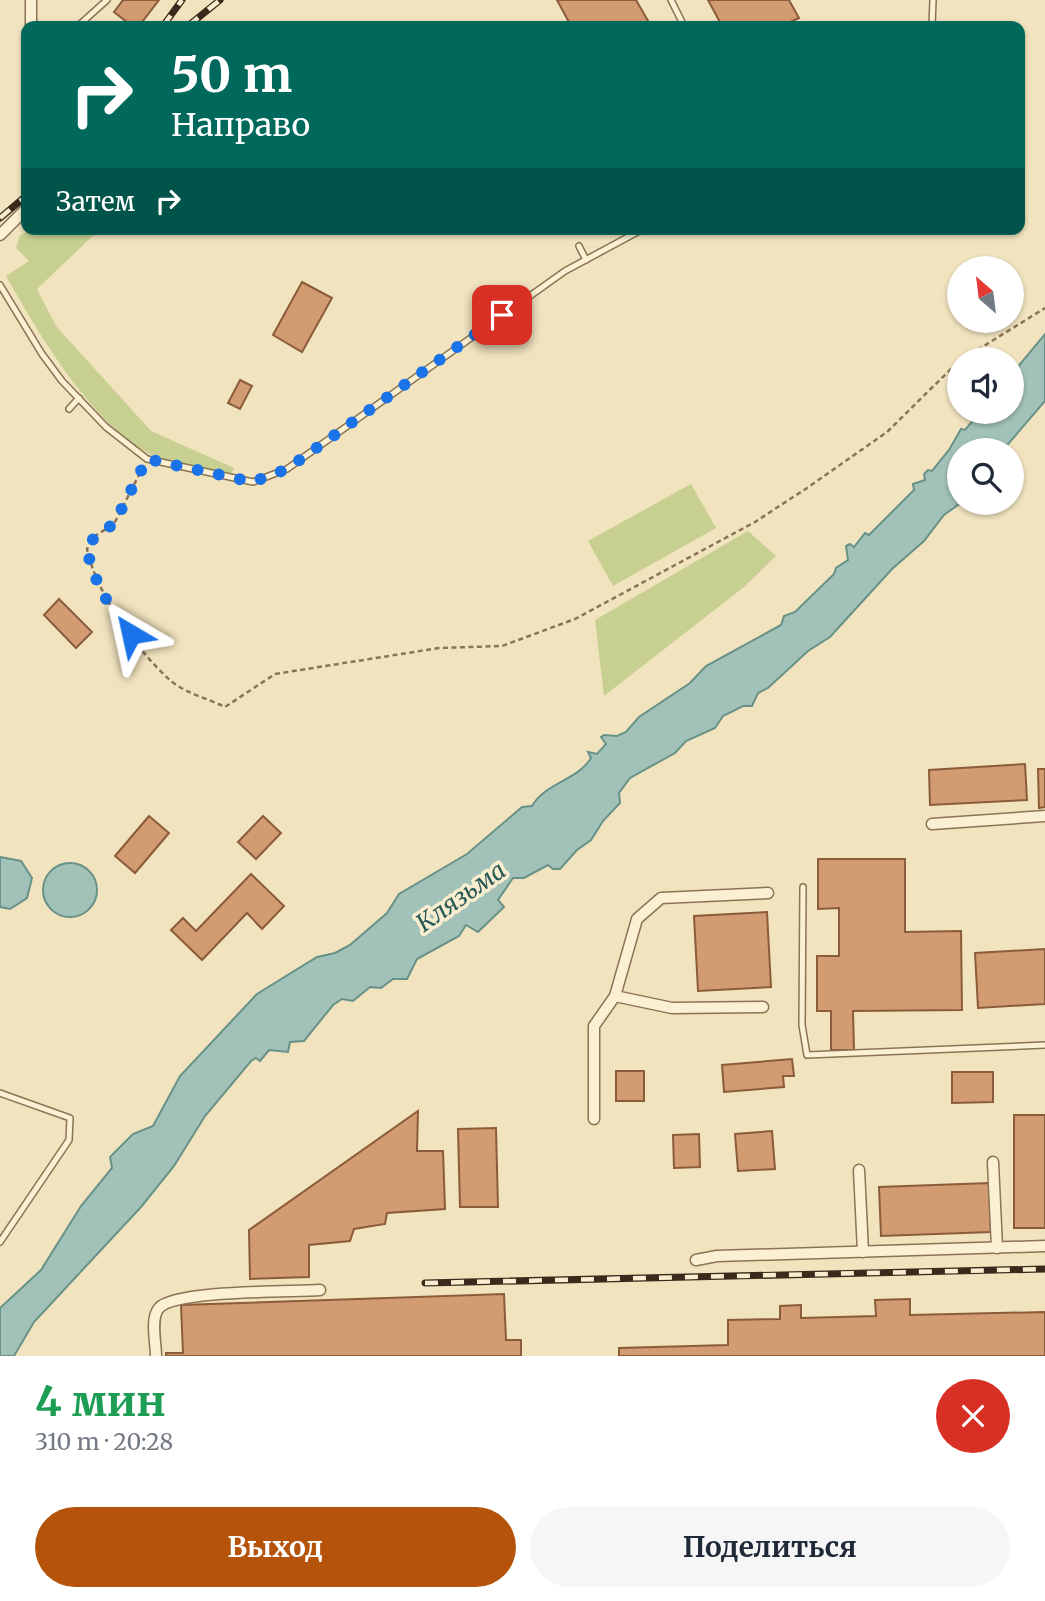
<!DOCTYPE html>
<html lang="ru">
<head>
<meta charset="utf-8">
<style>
  :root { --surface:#fff; --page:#f6f6f7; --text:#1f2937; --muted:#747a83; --accent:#b45309 }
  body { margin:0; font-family:Merriweather,serif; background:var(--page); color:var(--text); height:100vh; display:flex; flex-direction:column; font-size:26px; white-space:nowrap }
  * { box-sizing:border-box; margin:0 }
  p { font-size:23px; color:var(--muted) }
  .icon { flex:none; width:38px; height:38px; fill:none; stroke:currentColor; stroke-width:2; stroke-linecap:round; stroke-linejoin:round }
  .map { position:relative; height:1356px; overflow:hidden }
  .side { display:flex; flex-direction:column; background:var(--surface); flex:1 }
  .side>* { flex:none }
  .banner { position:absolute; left:21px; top:21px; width:1004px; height:214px; border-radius:14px; box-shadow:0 2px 5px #0004; background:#00695c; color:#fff; overflow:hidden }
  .needle { width:46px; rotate:332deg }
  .controls { position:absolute; left:947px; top:256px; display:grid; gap:14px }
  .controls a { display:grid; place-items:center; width:77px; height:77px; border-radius:50%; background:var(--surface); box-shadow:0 2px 5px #0004; font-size:35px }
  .pin { position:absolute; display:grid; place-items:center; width:60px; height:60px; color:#fff; margin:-30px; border-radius:14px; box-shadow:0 4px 10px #0006 }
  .me { position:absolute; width:77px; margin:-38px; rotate:324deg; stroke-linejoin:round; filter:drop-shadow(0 0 5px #0008) }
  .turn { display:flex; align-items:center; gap:24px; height:147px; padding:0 35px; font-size:32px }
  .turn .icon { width:91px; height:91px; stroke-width:2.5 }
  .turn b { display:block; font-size:49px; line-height:60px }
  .then { display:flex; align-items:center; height:66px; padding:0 35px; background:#0003; gap:14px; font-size:26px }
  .round { display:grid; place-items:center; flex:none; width:74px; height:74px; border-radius:37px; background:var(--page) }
  .head { display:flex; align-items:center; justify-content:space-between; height:119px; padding:0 35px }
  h1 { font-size:42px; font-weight:700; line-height:52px; color:#1e9e55 }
  .cta { display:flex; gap:14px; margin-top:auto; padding:14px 35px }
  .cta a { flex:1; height:80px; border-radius:42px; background:var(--accent); color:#fff; font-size:28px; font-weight:700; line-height:80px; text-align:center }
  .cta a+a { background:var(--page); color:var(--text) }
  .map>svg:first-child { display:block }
</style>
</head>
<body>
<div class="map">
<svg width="1045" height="1356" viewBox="0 0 1045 1356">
  <rect width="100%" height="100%" fill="#f1e3be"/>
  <g fill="#c7d091">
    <path d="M34,229h66l-63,60 19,37 95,105 83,37 -3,6c-23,-6 -63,-10 -83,-21 -60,-34 -109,-119 -142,-177l23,-15 -13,-13 4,-13z"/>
    <polygon points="691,484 716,528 613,586 588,541"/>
    <polygon points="748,531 776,556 744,587 604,696 595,620"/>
  </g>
  <g fill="#a2c2b9" stroke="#689187" stroke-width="2">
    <path d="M1045,334v67l-42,49h-44v52h3l-18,13 -20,26 -32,28 -62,68 -22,14 -40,37 -10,5 -6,13h-9l-20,10 -8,12 -29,13 -11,12 -45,25 -11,15 1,10 -17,18 -12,19 -14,10 -17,19h-7l-5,-4 -24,13h-11l-15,22 6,7 -26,25 -12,-7 -7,11 -42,23 -10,20h-14l-12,9 -11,-1 -17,14 -11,-2 -9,6 -29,36 -14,1 -2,10 -19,-2 -9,11 -4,-3 -5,3 -46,55 -31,50 -33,41 -107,115 -20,34h-14v-48l41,-38 40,-64 31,-38 -2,-11 23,-23 20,-8 27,-50 77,-82 60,-37 18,-4 15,-8 37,-32 12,-19 68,-40 55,-47 10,-1c14,-24 45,-25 59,-48l-3,-6 9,2 9,-10 -5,-7 3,-2 13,1 9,-4 13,-15 51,-34 16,-17 75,-41 3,-9 11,-4 39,-38 2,-6 12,-8 -2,-14 4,-2 4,3 11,-14 4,2 45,-45 -1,-6 12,-4 -1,-6 4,-4 4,1 17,-21 12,-21 4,1 16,-19h31v-37z"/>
    <polygon points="0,857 21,861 32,878 27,898 10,909 0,907"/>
    <circle cx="70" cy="890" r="27"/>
  </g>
  <g fill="#d29b71" stroke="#8b5c3a" stroke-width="2">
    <polygon points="123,0 159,0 139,26 132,26 114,12"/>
    <polygon points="557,0 636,0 651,26 571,26"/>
    <polygon points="708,0 789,0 799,18 782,26 722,26"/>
    <polygon points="302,282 332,298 302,352 273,335"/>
    <polygon points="240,380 252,386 240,409 228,403"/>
    <polygon points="59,599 92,632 76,648 44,615"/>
    <polygon points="1025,764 1027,800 930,805 929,770"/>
    <polygon points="1038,769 1045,769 1045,807 1039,808"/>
    <polygon points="149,816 169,833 135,873 115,856"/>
    <polygon points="263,816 281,833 256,859 238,842"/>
    <polygon points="818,859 905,859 905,932 961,931 962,1010 853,1011 854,1050 831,1050 831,1011 817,1011 817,956 839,956 839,908 818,909"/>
    <polygon points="251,874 284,906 262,929 247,913 202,960 171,930 183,918 196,931"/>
    <polygon points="767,912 771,987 698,991 694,916"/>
    <polygon points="1045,949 1045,1004 978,1008 975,953"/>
    <polygon points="792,1059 794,1076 783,1076 784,1087 724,1092 722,1065"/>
    <rect x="616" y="1071" width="28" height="30"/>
    <polygon points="952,1072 993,1072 993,1102 952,1103"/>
    <polygon points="418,1111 417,1151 443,1151 445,1209 387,1213 385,1224 354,1229 350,1241 309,1245 309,1277 250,1279 249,1230"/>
    <rect x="1014" y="1115" width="31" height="113"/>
    <polygon points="496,1128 498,1207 460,1207 458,1129"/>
    <polygon points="772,1131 775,1169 738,1171 735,1134"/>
    <polygon points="699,1134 700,1167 674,1168 673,1135"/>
    <polygon points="989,1183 991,1232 881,1236 879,1187"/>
    <polygon points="504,1294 506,1340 521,1340 521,1356 166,1356 166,1353 183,1353 181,1305"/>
    <polygon points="910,1299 910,1315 1045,1312 1045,1356 619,1356 619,1348 728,1345 728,1320 780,1319 780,1306 801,1305 801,1318 876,1316 875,1300"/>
  </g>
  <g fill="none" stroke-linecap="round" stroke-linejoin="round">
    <g stroke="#8b7355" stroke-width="8">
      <g id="service">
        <polyline points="671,0 684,26"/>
        <polyline points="78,26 107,0"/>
        <polyline points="932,26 933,0"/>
        <polyline points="579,246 586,260"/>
        <polyline points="0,285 42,354 62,381 106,427 147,459 253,482 287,469 565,271 643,229"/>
        <polyline points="69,409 79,398"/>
        <polyline points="803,887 802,1025 807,1055 1045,1045"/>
        <polyline points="0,1093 70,1118 69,1140 0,1242"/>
      </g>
    </g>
    <g stroke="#8b7355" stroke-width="13">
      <g id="minor">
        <polyline points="31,26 31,0"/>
        <polyline points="0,235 26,209"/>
        <polyline points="932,824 1045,816"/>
        <polyline points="615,996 672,1008 763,1007"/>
        <polyline points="594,1119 594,1026 615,996 637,919 661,898 768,893"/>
        <polyline points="993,1162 997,1248"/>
        <polyline points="859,1170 863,1252"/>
        <polyline points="696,1260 717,1256 1045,1246"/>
        <path d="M156,1356c0,-13 -6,-38 3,-48 16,-18 132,-16 161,-18"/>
      </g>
    </g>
    <g stroke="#8b7355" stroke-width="2.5" stroke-dasharray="5 3.5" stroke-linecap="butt">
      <polyline points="963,359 1045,308"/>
      <path d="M144,465l-30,59 -19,12 -8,13c9,44 50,102 84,132 14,12 38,18 54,26l50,-33 164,-26 63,-2 73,-27 180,-97 52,-34 80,-56 72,-71"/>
    </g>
    <use href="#service" stroke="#fbf0d2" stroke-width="5"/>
    <use href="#minor" stroke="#fbf0d2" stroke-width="10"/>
    <g stroke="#392a1b" stroke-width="7">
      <g id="rail">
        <polyline points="163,26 182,0"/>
        <polyline points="188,26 220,0"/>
        <polyline points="0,218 26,196"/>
        <polyline points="425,1283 1045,1269"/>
      </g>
    </g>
    <use href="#rail" stroke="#f8edce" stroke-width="4.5" stroke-dasharray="13" stroke-linecap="butt"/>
  </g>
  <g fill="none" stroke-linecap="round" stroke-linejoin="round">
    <path stroke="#1a73e8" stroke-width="12" stroke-dasharray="0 21.6" d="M131,634c-21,-24 -38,-54 -44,-85l8,-13 19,-12 33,-65 106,23 34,-13 215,-154"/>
  </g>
  <g text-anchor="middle" stroke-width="7" stroke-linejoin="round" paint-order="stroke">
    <g font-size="24" font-style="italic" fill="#295a58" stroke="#f8edce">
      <text transform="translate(461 897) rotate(-35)" y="8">Клязьма</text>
    </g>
  </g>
</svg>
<div class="controls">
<a><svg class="needle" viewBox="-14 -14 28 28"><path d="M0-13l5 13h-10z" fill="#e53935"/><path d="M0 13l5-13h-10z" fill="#747a83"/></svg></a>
<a><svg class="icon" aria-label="sound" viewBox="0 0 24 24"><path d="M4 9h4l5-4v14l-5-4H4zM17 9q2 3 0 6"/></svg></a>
<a><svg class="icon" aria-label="search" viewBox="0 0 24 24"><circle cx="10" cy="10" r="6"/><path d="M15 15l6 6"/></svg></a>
</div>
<div class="pin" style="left:502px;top:315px;background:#d93025"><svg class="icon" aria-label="arrive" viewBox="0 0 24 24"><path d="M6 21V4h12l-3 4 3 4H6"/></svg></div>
<svg class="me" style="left:131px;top:634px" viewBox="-20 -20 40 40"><path d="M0-17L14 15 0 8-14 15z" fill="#1a73e8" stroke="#fff" stroke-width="4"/></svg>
<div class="banner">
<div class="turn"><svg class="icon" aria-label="right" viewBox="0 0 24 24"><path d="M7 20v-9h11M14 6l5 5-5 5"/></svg><div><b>50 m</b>Направо</div></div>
<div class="then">Затем<svg class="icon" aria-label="right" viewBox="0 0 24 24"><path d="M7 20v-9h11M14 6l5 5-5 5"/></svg></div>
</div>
</div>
<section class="side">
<div class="head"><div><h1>4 мин</h1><p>310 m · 20:28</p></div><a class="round" style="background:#d93025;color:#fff"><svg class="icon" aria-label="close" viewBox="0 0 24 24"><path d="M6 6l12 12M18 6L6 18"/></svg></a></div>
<div class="cta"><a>Выход</a><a>Поделиться</a></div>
</section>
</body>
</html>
